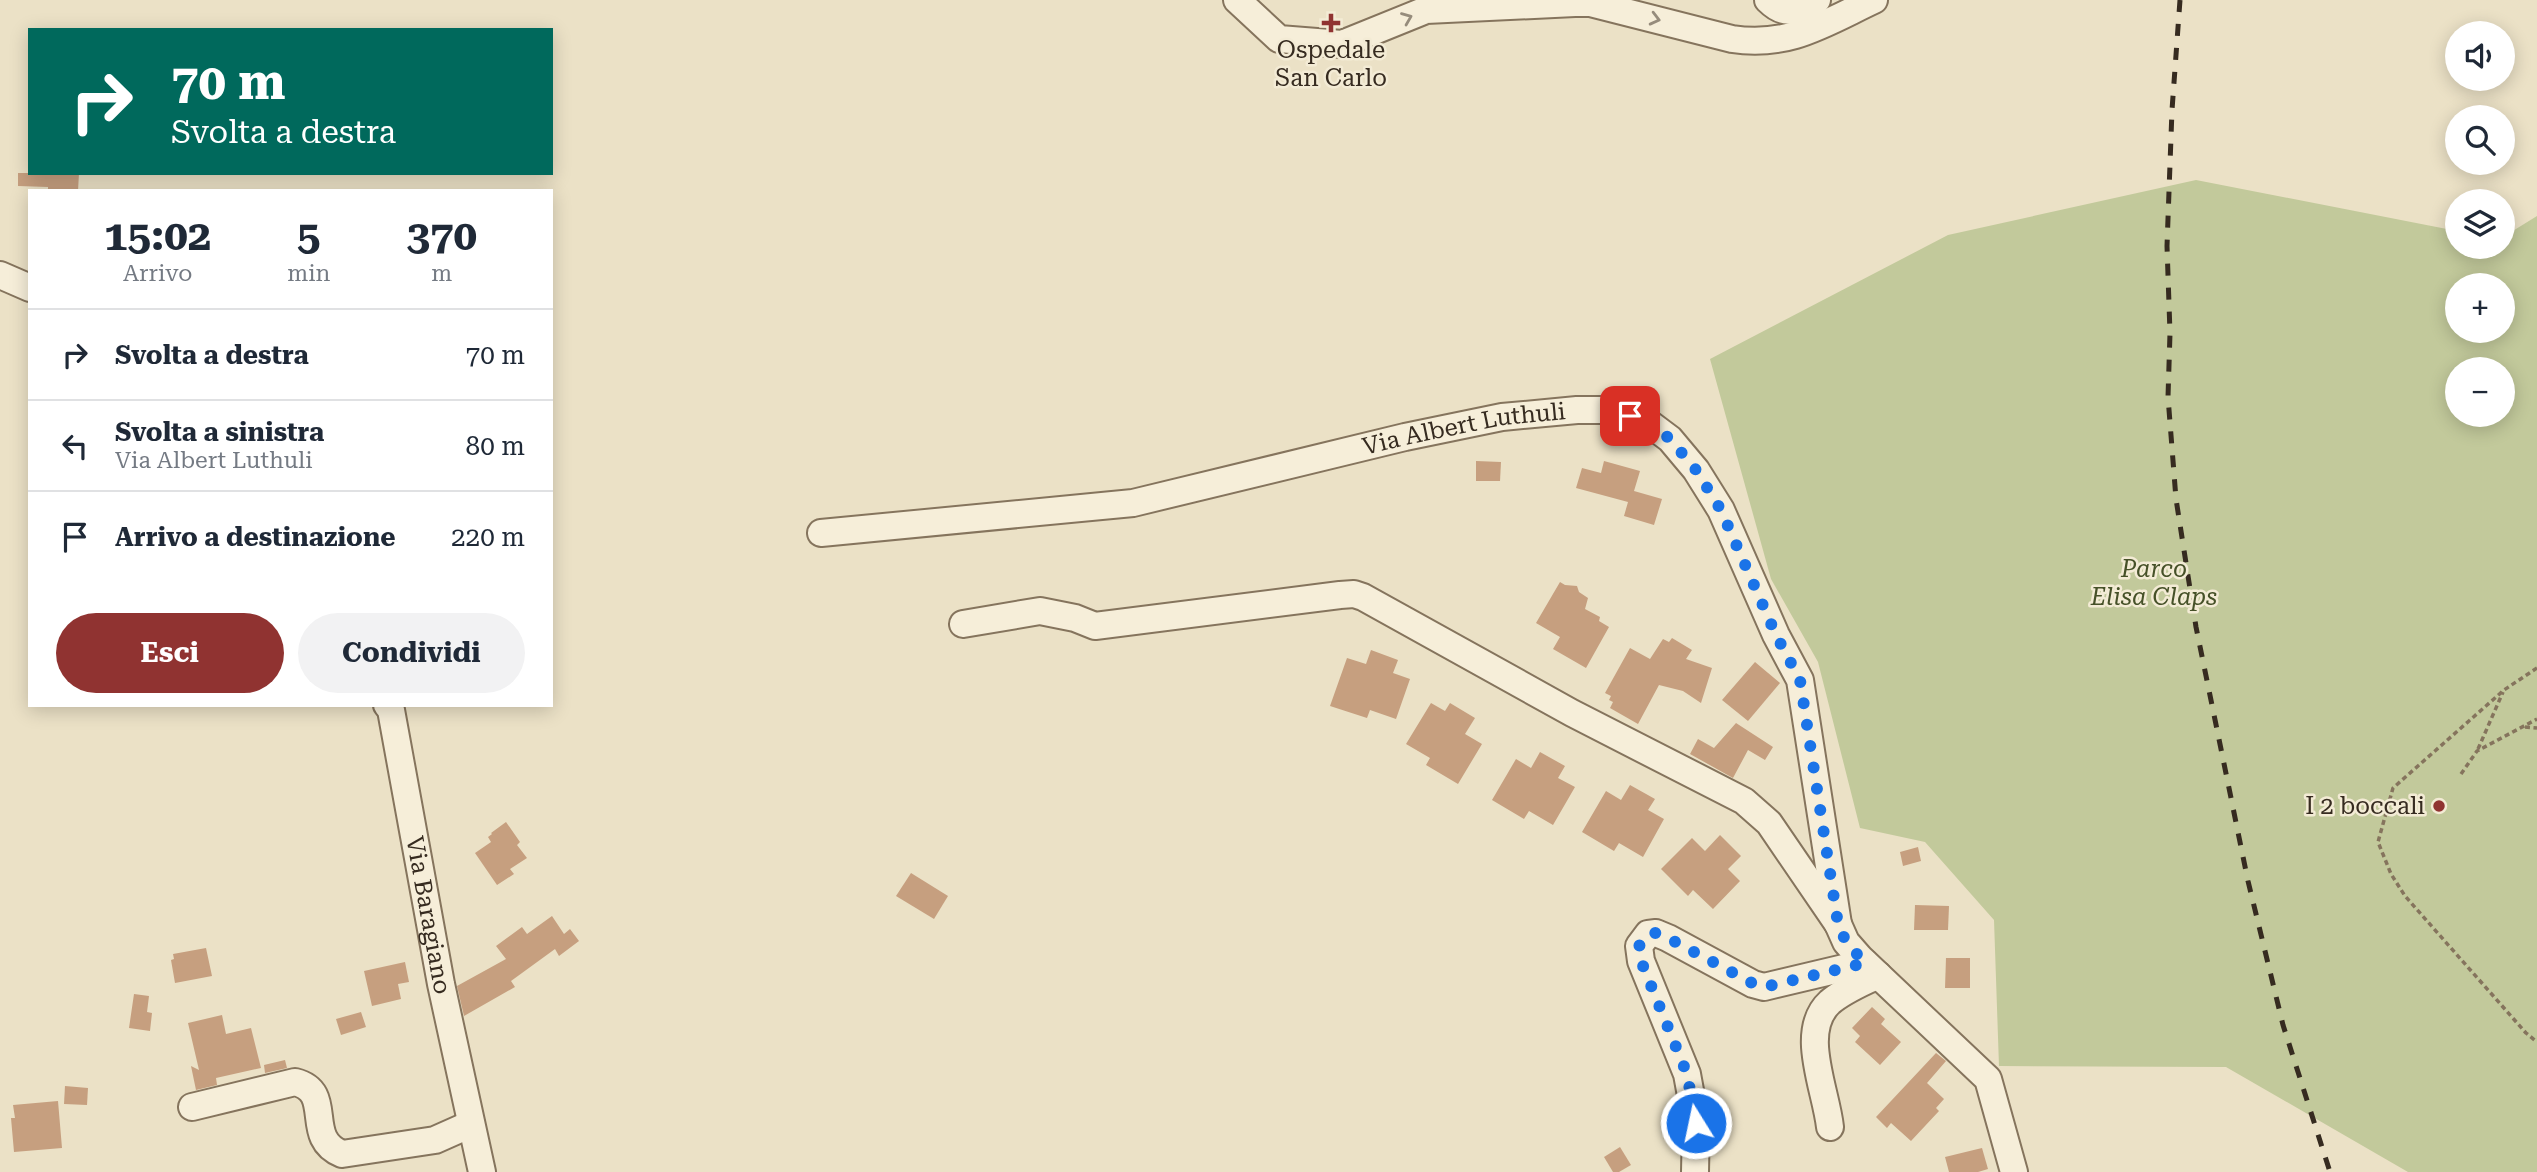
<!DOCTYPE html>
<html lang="it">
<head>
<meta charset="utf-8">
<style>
  :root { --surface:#fff; --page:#f2f2f3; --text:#1f2937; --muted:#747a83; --line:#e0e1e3; --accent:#903331 }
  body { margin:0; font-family:"Roboto Serif",serif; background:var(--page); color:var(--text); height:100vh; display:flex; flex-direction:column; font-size:26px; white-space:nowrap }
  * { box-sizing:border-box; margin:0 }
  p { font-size:23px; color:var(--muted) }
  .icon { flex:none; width:38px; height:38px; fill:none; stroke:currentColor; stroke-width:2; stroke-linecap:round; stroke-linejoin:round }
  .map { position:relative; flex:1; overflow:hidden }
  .sheet { position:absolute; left:28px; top:189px; width:525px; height:518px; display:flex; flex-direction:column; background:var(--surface); border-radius:0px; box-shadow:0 4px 18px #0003 }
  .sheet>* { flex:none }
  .hud { position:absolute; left:28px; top:28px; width:525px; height:147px; border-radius:0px; box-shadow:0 4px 18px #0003; background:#00695c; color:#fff; overflow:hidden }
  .controls { position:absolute; left:2445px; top:21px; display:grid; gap:14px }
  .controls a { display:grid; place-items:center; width:70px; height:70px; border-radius:50%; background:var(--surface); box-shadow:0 4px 18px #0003; font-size:35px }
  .pin { position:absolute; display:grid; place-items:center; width:60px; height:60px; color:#fff; margin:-30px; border-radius:14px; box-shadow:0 4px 10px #0006 }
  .me { position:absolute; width:77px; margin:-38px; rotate:350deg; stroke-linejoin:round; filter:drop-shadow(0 0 5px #0008) }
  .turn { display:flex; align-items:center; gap:24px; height:147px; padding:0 28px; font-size:32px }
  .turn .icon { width:91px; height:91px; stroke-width:2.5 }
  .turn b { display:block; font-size:49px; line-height:60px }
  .eta { display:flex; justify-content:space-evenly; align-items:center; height:119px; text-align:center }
  .eta b { font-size:42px; font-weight:700; line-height:49px }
  .cta { display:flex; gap:14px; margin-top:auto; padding:14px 28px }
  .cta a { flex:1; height:80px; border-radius:42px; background:var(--accent); color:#fff; font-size:28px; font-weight:700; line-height:80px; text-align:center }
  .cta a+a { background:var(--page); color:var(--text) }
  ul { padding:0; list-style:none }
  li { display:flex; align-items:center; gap:21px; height:91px; padding:0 28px; border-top:2px solid var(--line) }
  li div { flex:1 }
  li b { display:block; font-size:26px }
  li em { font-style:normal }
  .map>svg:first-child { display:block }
</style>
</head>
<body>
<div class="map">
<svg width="2537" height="1172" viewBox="0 0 2537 1172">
  <rect width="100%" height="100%" fill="#ebe1c6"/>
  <path fill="#c2c99b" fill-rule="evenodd" d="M2196,180l261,51v16h45l1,-10 34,-21v956h-129l-182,-105 -227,-1 -5,-146 -69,-78 -65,-14 -42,-166 -47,-83 -61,-220 238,-124zM2457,285h45v46h-45zM2457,369h45v46h-45z"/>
  <g fill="#c69f7f">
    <polygon points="18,173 79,173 78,191 48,191 48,187 18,186"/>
    <polygon points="1476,461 1501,462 1500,481 1476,481"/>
    <polygon points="1604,461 1640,471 1634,491 1662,499 1654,525 1624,516 1628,502 1576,488 1582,468 1601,473"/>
    <polygon points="1560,582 1565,585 1577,586 1579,592 1588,598 1585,609 1600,617 1599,621 1609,627 1586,668 1553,649 1560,637 1536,623"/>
    <polygon points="1672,638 1692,650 1686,659 1712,668 1701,703 1683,691 1659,685 1638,724 1610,708 1613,702 1609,700 1611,696 1605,693 1630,648 1650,659 1663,639 1669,642"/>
    <polygon points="1371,650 1398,660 1393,673 1410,679 1396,719 1370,710 1367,718 1330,706 1347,658 1366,664"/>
    <polygon points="1755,662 1780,683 1748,721 1722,700"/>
    <polygon points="1431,703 1445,711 1450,703 1475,718 1465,734 1482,744 1458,784 1426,765 1430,758 1406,744"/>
    <polygon points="1736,723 1773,747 1765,760 1748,750 1733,778 1690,754 1698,739 1714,748"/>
    <polygon points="1540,752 1565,766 1558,778 1575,787 1553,825 1529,811 1524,819 1492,800 1516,759 1531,768"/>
    <polygon points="1630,785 1655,799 1648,810 1664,819 1643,857 1619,843 1614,851 1582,832 1606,791 1621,800"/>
    <polygon points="506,822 520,842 517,845 527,858 510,869 514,874 497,885 475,853 491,842 488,837 492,834 491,833"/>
    <polygon points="1720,835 1741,856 1728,869 1740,881 1713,909 1693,890 1688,896 1661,869 1692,838 1705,851"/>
    <polygon points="1918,847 1921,861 1903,866 1900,852"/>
    <polygon points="911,873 948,896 934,919 896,896"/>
    <polygon points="1915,905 1949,906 1948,930 1914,930"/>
    <polygon points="552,916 564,934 570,929 579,941 559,956 555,949 511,981 515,987 464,1016 457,986 506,959 496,946 522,927 527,934"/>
    <polygon points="206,948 212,976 175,983 171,960 174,959 173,954"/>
    <polygon points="1946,958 1970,958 1970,988 1945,988"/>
    <polygon points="405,962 409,982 398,984 401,999 372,1006 364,971"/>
    <polygon points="134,994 149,996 147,1012 152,1013 150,1031 129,1028"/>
    <polygon points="1872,1007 1885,1019 1881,1024 1901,1042 1880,1065 1855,1042 1860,1036 1852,1028"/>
    <polygon points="361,1012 366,1027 341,1035 336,1019"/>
    <polygon points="222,1015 226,1034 251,1028 261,1068 216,1078 217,1085 196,1090 191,1066 199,1070 188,1023"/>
    <polygon points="1936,1053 1946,1061 1927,1083 1944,1099 1936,1108 1939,1111 1911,1141 1891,1123 1887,1128 1876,1117"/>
    <polygon points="285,1060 287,1068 265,1073 264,1065"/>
    <polygon points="65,1086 88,1088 87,1105 64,1104"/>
    <polygon points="58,1101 62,1148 14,1152 11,1118 15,1118 13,1105"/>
    <polygon points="1620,1147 1631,1165 1619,1172 1613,1172 1604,1157"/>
    <polygon points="1982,1148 1988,1169 1978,1172 1949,1172 1945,1157"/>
  </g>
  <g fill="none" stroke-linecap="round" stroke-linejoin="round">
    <g stroke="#85745d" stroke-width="30">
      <g id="minor">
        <path d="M1237,0l42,39 63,5 84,-34 149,-7h15l142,36c57,9 93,-16 142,-39"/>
        <path d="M1768,0c18,18 29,10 49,0"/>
        <polyline points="0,275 30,288"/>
        <path id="s1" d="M821,533l312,-30 272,-66 97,-20 75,-7h37l32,11 24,18 26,31 25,40 55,125 24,45 38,244"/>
        <polyline points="963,624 1040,611 1075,618 1095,626 1340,595 1354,594 1363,597 1572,713 1744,801 1769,823 1838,924 1846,942 1860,958 1988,1079 2014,1172"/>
        <path id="s2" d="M387,705l4,5 50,274 41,188"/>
        <path d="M192,1107l103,-25c41,10 7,56 47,72l93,-14 36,-16"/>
        <path d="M1830,1127c-4,-38 -32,-96 0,-125 14,-12 32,-19 48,-27"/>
        <polyline points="1695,1172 1696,1123 1687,1074 1641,961 1639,946 1648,934 1656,933 1668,938 1753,984 1764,987 1865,963"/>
      </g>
    </g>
    <g stroke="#85745d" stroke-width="3.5" stroke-dasharray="5 3.5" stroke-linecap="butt">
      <polyline points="2537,668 2504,690 2393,788 2378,842 2391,874 2405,896 2526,1033 2537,1042"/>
      <polyline points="2525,727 2537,728"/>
      <polyline points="2478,749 2503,692"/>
      <polyline points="2461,774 2477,751 2537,719"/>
    </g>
    <use href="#minor" stroke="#f6eed9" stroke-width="26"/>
    <polyline stroke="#362b20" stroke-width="5" stroke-dasharray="12 12" stroke-linecap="butt" points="2180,0 2172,110 2167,246 2170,333 2168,397 2176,499 2196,627 2248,881 2283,1025 2330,1172"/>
  </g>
  <defs><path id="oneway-chevron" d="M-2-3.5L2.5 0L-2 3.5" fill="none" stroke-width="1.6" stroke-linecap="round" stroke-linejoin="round" transform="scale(1.75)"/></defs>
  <g stroke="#968c7c">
    <use href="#oneway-chevron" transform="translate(1407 18) rotate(-22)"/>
    <use href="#oneway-chevron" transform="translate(1655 19) rotate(14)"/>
  </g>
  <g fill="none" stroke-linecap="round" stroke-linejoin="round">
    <polyline stroke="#1a73e8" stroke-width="12" stroke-dasharray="0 21.6" points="1630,416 1646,421 1670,439 1696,470 1721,510 1776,635 1800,680 1838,924 1846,942 1865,963 1764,987 1754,984 1668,938 1656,933 1648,934 1639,946 1641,961 1687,1074 1696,1123"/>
  </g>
  <g fill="#903331" stroke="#f3ebd5" stroke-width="2.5">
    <path d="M1327.5 12.5h7v7h7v7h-7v7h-7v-7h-7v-7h7z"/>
    <circle cx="2439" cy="806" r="7"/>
  </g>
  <g text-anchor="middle" stroke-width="5" stroke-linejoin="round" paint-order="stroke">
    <g font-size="24" fill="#362b20" stroke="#f3ebd5">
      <text x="1331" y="58">Ospedale<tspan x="1331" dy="28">San Carlo</tspan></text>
      <text x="2425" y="814" text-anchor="end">I 2 boccali</text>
    </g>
    <g font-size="24" fill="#362b20" stroke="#f3ebd5">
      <text dy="8" stroke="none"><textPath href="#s1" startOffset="653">Via Albert Luthuli</textPath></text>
      <text dy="8" stroke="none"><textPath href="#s2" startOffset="215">Via Baragiano</textPath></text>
    </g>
    <g font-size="24" font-style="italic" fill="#465128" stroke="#f3ebd5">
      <text x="2154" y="577">Parco<tspan x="2154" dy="28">Elisa Claps</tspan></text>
    </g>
  </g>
</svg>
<div class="controls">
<a><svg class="icon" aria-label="sound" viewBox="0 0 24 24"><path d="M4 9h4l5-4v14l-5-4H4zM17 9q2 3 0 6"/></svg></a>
<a><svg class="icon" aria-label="search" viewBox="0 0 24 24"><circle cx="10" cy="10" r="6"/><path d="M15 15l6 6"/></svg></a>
<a><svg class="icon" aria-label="layers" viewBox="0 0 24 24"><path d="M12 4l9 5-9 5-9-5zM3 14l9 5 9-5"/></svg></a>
<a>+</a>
<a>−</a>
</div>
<div class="pin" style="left:1630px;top:416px;background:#d93025"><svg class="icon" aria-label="arrive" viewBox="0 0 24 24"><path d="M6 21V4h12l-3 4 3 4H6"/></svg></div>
<svg class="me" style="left:1696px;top:1123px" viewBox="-20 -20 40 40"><circle r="17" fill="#1a73e8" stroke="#fff" stroke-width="3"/><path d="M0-11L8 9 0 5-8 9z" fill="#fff"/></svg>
<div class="hud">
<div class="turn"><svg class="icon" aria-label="right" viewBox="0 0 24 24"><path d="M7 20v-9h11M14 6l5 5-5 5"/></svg><div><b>70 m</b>Svolta a destra</div></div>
</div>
<section class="sheet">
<div class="eta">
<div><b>15:02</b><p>Arrivo</p></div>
<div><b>5</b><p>min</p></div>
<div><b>370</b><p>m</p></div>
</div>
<ul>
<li><svg class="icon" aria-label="right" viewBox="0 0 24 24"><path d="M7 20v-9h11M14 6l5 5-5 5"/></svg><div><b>Svolta a destra</b></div><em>70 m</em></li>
<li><svg class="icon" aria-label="left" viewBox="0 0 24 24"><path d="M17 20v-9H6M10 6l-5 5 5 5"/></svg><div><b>Svolta a sinistra</b><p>Via Albert Luthuli</p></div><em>80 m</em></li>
<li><svg class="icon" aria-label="arrive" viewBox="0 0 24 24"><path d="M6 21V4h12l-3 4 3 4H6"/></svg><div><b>Arrivo a destinazione</b></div><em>220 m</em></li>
</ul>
<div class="cta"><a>Esci</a><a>Condividi</a></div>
</section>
</div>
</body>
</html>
